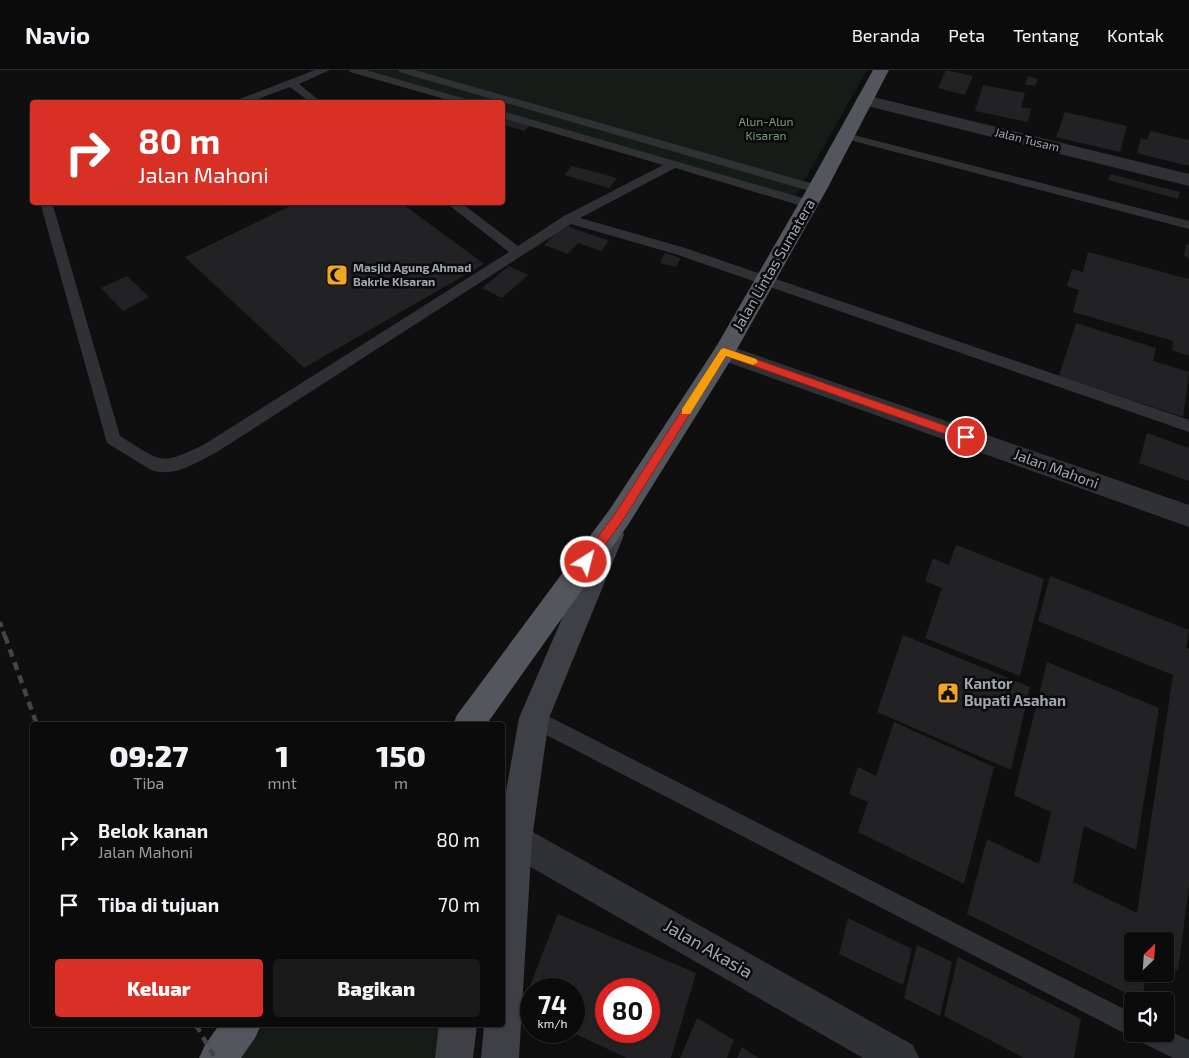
<!DOCTYPE html>
<html lang="id">
<head>
<meta charset="utf-8">
<style>
  :root { --surface:#0b0b0c; --page:#19191a; --text:#f1f3f6; --muted:#9a9b9d; --line:#2b2b2d; --accent:#d93025 }
  body { margin:0; font-family:"Exo 2",sans-serif; background:var(--page); color:var(--text); height:100vh; display:flex; flex-direction:column; font-size:19px; white-space:nowrap }
  * { box-sizing:border-box; margin:0 }
  p { font-size:16px; color:var(--muted) }
  .icon { flex:none; width:28px; height:28px; fill:none; stroke:currentColor; stroke-width:2; stroke-linecap:round; stroke-linejoin:round }
  .map { position:relative; flex:1; overflow:hidden }
  .side { position:absolute; left:30px; top:652px; width:475px; height:305px; display:flex; flex-direction:column; background:var(--surface); border-radius:5px; box-shadow:0 1px 4px #0004,0 0 0 1px var(--line) }
  .side>* { flex:none }
  .banner { position:absolute; left:30px; top:30px; width:475px; height:105px; border-radius:5px; box-shadow:0 1px 4px #0004,0 0 0 1px var(--line); background:#d93025; color:#fff; overflow:hidden }
  .needle { width:32px; rotate:25deg }
  .fabs { position:absolute; left:1124px; top:862px; display:grid; gap:10px }
  .fabs a { display:grid; place-items:center; width:50px; height:50px; border-radius:5px; background:var(--surface); box-shadow:0 1px 4px #0004,0 0 0 1px var(--line); font-size:25px }
  .speed { position:absolute; left:520px; top:908px; display:flex; gap:10px; font-size:25px; font-weight:700; text-align:center }
  .speed>* { display:grid; place-content:center; width:65px; height:65px; border-radius:50%; background:var(--surface); box-shadow:0 1px 4px #0004,0 0 0 1px var(--line); line-height:1 }
  .speed small { font-size:12px; font-weight:400 }
  .speed .limit { border:8px solid #d22; background:#fff; color:#111 }
  .pin { position:absolute; display:grid; place-items:center; width:42px; height:42px; color:#fff; margin:-21px; border:2px solid #fff; border-radius:50%; box-shadow:0 1px 5px #0007 }
  .me { position:absolute; width:55px; margin:-28px; rotate:36deg; stroke-linejoin:round; filter:drop-shadow(0 0 4px #0008) }
  .turn { display:flex; align-items:center; gap:18px; height:105px; padding:0 25px; font-size:22px }
  .turn .icon { width:65px; height:65px; stroke-width:2.5 }
  .turn b { display:block; font-size:35px; line-height:42px }
  .eta { display:flex; justify-content:space-evenly; align-items:center; height:85px; text-align:center }
  .eta b { font-size:30px; font-weight:800; line-height:35px }
  .button { display:flex; gap:10px; margin-top:auto; padding:10px 25px }
  .button a { flex:1; height:58px; border-radius:5px; background:var(--accent); color:#fff; font-size:20px; font-weight:800; line-height:58px; text-align:center }
  .button a+a { background:var(--page); color:var(--text) }
  ul { padding:0; list-style:none }
  li { display:flex; align-items:center; gap:15px; height:65px; padding:0 25px }
  li div { flex:1 }
  li b { display:block; font-size:19px }
  li em { font-style:normal }
  header { display:flex; align-items:center; gap:30px; box-sizing:border-box; height:70px; padding:0 25px; background:var(--surface); border-bottom:1px solid var(--line) }
  header strong { font-size:24px }
  nav { display:flex; gap:28px; margin-inline-start:auto; font-size:18px }
  .map>svg:first-child { display:block }
</style>
</head>
<body>
<header>
<strong>Navio</strong>
<nav><a>Beranda</a><a>Peta</a><a>Tentang</a><a>Kontak</a></nav>
</header>
<div class="map">
<svg width="1189" height="988" viewBox="0 0 1189 988">
  <rect width="100%" height="100%" fill="#0f0f10"/>
  <g fill="#151b16">
    <polygon points="346,0 867,0 794,129 503,45 502,32 460,32"/>
    <polygon points="242,955 458,955 454,988 218,988"/>
  </g>
  <g fill="#222224" fill-rule="evenodd">
    <polygon points="946,0 973,6 965,25 938,18"/>
    <polygon points="1028,6 1038,9 1035,16 1025,14"/>
    <polygon points="983,15 1025,23 1021,37 1031,39 1028,52 975,41"/>
    <polygon points="1065,42 1127,56 1120,82 1056,67"/>
    <polygon points="506,47 530,55 524,61 502,54 502,50"/>
    <polygon points="1150,61 1189,70 1189,96 1137,83 1141,68 1147,70"/>
    <polygon points="572,96 617,108 609,118 564,105"/>
    <polygon points="1110,104 1180,122 1178,129 1108,110"/>
    <polygon points="298,132 400,132 484,194 304,298 185,187"/>
    <polygon points="564,155 609,171 601,181 578,173 568,184 544,175"/>
    <polygon points="1186,174 1189,175 1189,188 1184,186"/>
    <polygon points="1088,182 1189,209 1189,286 1172,280 1173,271 1073,242 1079,220 1067,216 1072,199 1083,202"/>
    <polygon points="665,183 681,188 676,197 660,193"/>
    <polygon points="509,196 528,205 502,228 482,218"/>
    <polygon points="127,206 149,227 123,241 101,218"/>
    <polygon points="1076,253 1156,278 1153,291 1189,302 1183,347 1059,306"/>
    <polygon points="1147,363 1189,378 1189,411 1139,393"/>
    <polygon points="956,475 1044,509 1020,606 925,568 942,518 925,511 933,488 949,495"/>
    <polygon points="1050,506 1189,560 1186,578 1189,579 1189,815 1178,901 1165,894 1165,871 1132,871 1132,904 1146,904 1142,931 967,844 987,769 1039,794 1051,742 1014,725 1047,592 1159,638 1136,780 1084,756 1073,812 1137,843 1173,605 1038,551"/>
    <polygon points="903,565 1030,617 1011,700 877,642"/>
    <polygon points="894,652 994,697 964,814 858,762 868,732 849,724 858,697 876,706"/>
    <path d="M558,844l138,59 -25,85h-44l-58,-27h5v-42h-43v25l-10,-5zM606,919h43v42h-43z"/>
    <polygon points="848,848 912,879 903,915 839,884"/>
    <polygon points="917,875 952,892 940,946 904,928"/>
    <polygon points="958,887 1081,949 1074,988 1024,988 944,946"/>
    <polygon points="697,948 734,970 727,988 680,988"/>
    <polygon points="742,977 758,988 737,988"/>
  </g>
  <g fill="none" stroke-linecap="round" stroke-linejoin="round">
    <g fill="#303135" fill-rule="evenodd">
      <polygon points="315,0 330,0 299,14 321,32 310,32 290,17 250,32 235,32 237,30"/>
      <polygon points="349,0 366,0 469,30 471,32 455,32 350,2"/>
      <polygon points="398,0 415,0 821,116 823,119 817,123 813,122 399,2"/>
      <path d="M502,41l311,90 2,3 -6,4 -4,-1 -130,-39 -95,50 105,30 504,172v12l-514,-178 -104,-30 -354,228c-20,10 -42,26 -66,18l-44,-27 -67,-241h12l68,234c43,26 38,31 85,8l304,-192 -64,-50h15l58,44 46,-30 99,-51 -161,-47z"/>
      <polygon points="846,63 1189,151 1189,159 842,68 840,66 842,64"/>
      <polygon points="534,639 1132,943 1132,964 1165,964 1165,959 1189,970 1189,988 1173,988 1141,972 1137,965 1132,967 1124,963 527,655 524,648 527,641"/>
    </g>
    <g fill="#303135" fill-rule="evenodd">
      <polygon points="865,25 1189,104 1189,116 859,34 856,30 859,26"/>
      <polygon points="724,274 1189,435 1189,457 716,288 713,282 716,276"/>
      <polygon points="515,752 913,975 919,988 863,988 503,781 503,757"/>
    </g>
    <g fill="#3e4045" fill-rule="evenodd">
      <polygon points="611,454 621,457 624,465 549,648 532,769 519,988 481,988 484,955 502,955 502,744 519,648 598,465 601,457"/>
      <polygon points="439,955 477,955 473,988 435,988"/>
    </g>
    <g fill="#54565d" fill-rule="evenodd">
      <polygon points="873,0 889,0 827,119 732,288 628,455 486,655 453,655 457,645 610,439 716,277 807,119"/>
      <polygon points="219,955 261,955 255,968 241,988 199,988 205,975"/>
    </g>
    <polyline stroke="#43454a" stroke-width="4" stroke-dasharray="5.5 4.5" stroke-linecap="butt" points="0,552 5,567"/>
    <g stroke="#43454a" stroke-width="4.5" stroke-dasharray="8 6" stroke-linecap="butt">
      <polyline points="5,566 37,655"/>
      <polyline points="196,955 215,988"/>
    </g>
  </g>
  <polygon fill="#d93025" stroke="#8d1f18" points="724,278 969,364 971,367 966,371 962,370 726,286 623,450 590,495 582,495 581,492 582,488 615,444 721,279"/>
  <polygon fill="#f59e0b" points="724,278 756,289 758,292 753,295 726,286 690,344 682,344 682,339 721,279"/>
  <defs>
    <g id="mosque-square" transform="scale(1.125)"><rect x="-9" y="-9" width="18" height="18" rx="4" fill="#f0a727" stroke="#0a0a0b"/><path d="M3.5-4.9A6 6 0 1 0 3.5 4.9A5 5 0 1 1 3.5-4.9Z" fill="#111"/></g>
    <g id="civic-square" transform="scale(1.125)"><rect x="-9" y="-9" width="18" height="18" rx="4" fill="#f0a727" stroke="#0a0a0b"/><path d="M-.6-6.5H3V-4.5H.6V-3L4-1V1h2V6H-6V1h2V-1L-.6-3ZM-1.2 2.5V6h2.4V2.5Z" fill="#111"/></g>
  </defs>
  <g fill-rule="evenodd">
    <use href="#mosque-square" x="337" y="205"/>
    <use href="#civic-square" x="948" y="623"/>
  </g>
  <g text-anchor="middle" stroke-width="5" stroke-linejoin="round" paint-order="stroke">
    <g font-size="12" fill="#779d78" stroke="#0a0a0b">
      <text x="766" y="56">Alun-Alun<tspan x="766" dy="14">Kisaran</tspan></text>
    </g>
    <g font-size="12" fill="#a0a6b1" stroke="#0a0a0b">
      <text transform="translate(1027 70) rotate(14)" y="4">Jalan Tusam</text>
    </g>
    <g font-size="12" font-weight="bold" fill="#a0a6b1" stroke="#0a0a0b" text-anchor="start">
      <text x="353" y="202">Masjid Agung Ahmad<tspan x="353" dy="14">Bakrie Kisaran</tspan></text>
    </g>
    <g font-size="15" fill="#a0a6b1" stroke="#0a0a0b">
      <text transform="translate(774 195) rotate(-60)" y="5">Jalan Lintas Sumatera</text>
      <text transform="translate(1056 399) rotate(20)" y="5">Jalan Mahoni</text>
    </g>
    <g font-size="15" font-weight="bold" fill="#a0a6b1" stroke="#0a0a0b" text-anchor="start">
      <text x="964" y="619">Kantor<tspan x="964" dy="17">Bupati Asahan</tspan></text>
    </g>
    <g font-size="18" fill="#a0a6b1" stroke="#0a0a0b">
      <text transform="translate(708 879) rotate(30)" y="6">Jalan Akasia</text>
    </g>
  </g>
</svg>
<div class="fabs">
<a><svg class="needle" viewBox="-14 -14 28 28"><path d="M0-13l5 13h-10z" fill="#e53935"/><path d="M0 13l5-13h-10z" fill="#9a9b9d"/></svg></a>
<a><svg class="icon" aria-label="sound" viewBox="0 0 24 24"><path d="M4 9h4l5-4v14l-5-4H4zM17 9q2 3 0 6"/></svg></a>
</div>
<div class="speed"><div>74<small>km/h</small></div><div class="limit">80</div></div>
<div class="pin" style="left:966px;top:367px;background:#d93025"><svg class="icon" aria-label="arrive" viewBox="0 0 24 24"><path d="M6 21V4h12l-3 4 3 4H6"/></svg></div>
<svg class="me" style="left:586px;top:492px" viewBox="-20 -20 40 40"><circle r="17" fill="#d93025" stroke="#fff" stroke-width="3"/><path d="M0-11L8 9 0 5-8 9z" fill="#fff"/></svg>
<div class="banner">
<div class="turn"><svg class="icon" aria-label="right" viewBox="0 0 24 24"><path d="M7 20v-9h11M14 6l5 5-5 5"/></svg><div><b>80 m</b>Jalan Mahoni</div></div>
</div>
<section class="side">
<div class="eta">
<div><b>09:27</b><p>Tiba</p></div>
<div><b>1</b><p>mnt</p></div>
<div><b>150</b><p>m</p></div>
</div>
<ul>
<li><svg class="icon" aria-label="right" viewBox="0 0 24 24"><path d="M7 20v-9h11M14 6l5 5-5 5"/></svg><div><b>Belok kanan</b><p>Jalan Mahoni</p></div><em>80 m</em></li>
<li><svg class="icon" aria-label="arrive" viewBox="0 0 24 24"><path d="M6 21V4h12l-3 4 3 4H6"/></svg><div><b>Tiba di tujuan</b></div><em>70 m</em></li>
</ul>
<div class="button"><a>Keluar</a><a>Bagikan</a></div>
</section>
</div>
</body>
</html>
